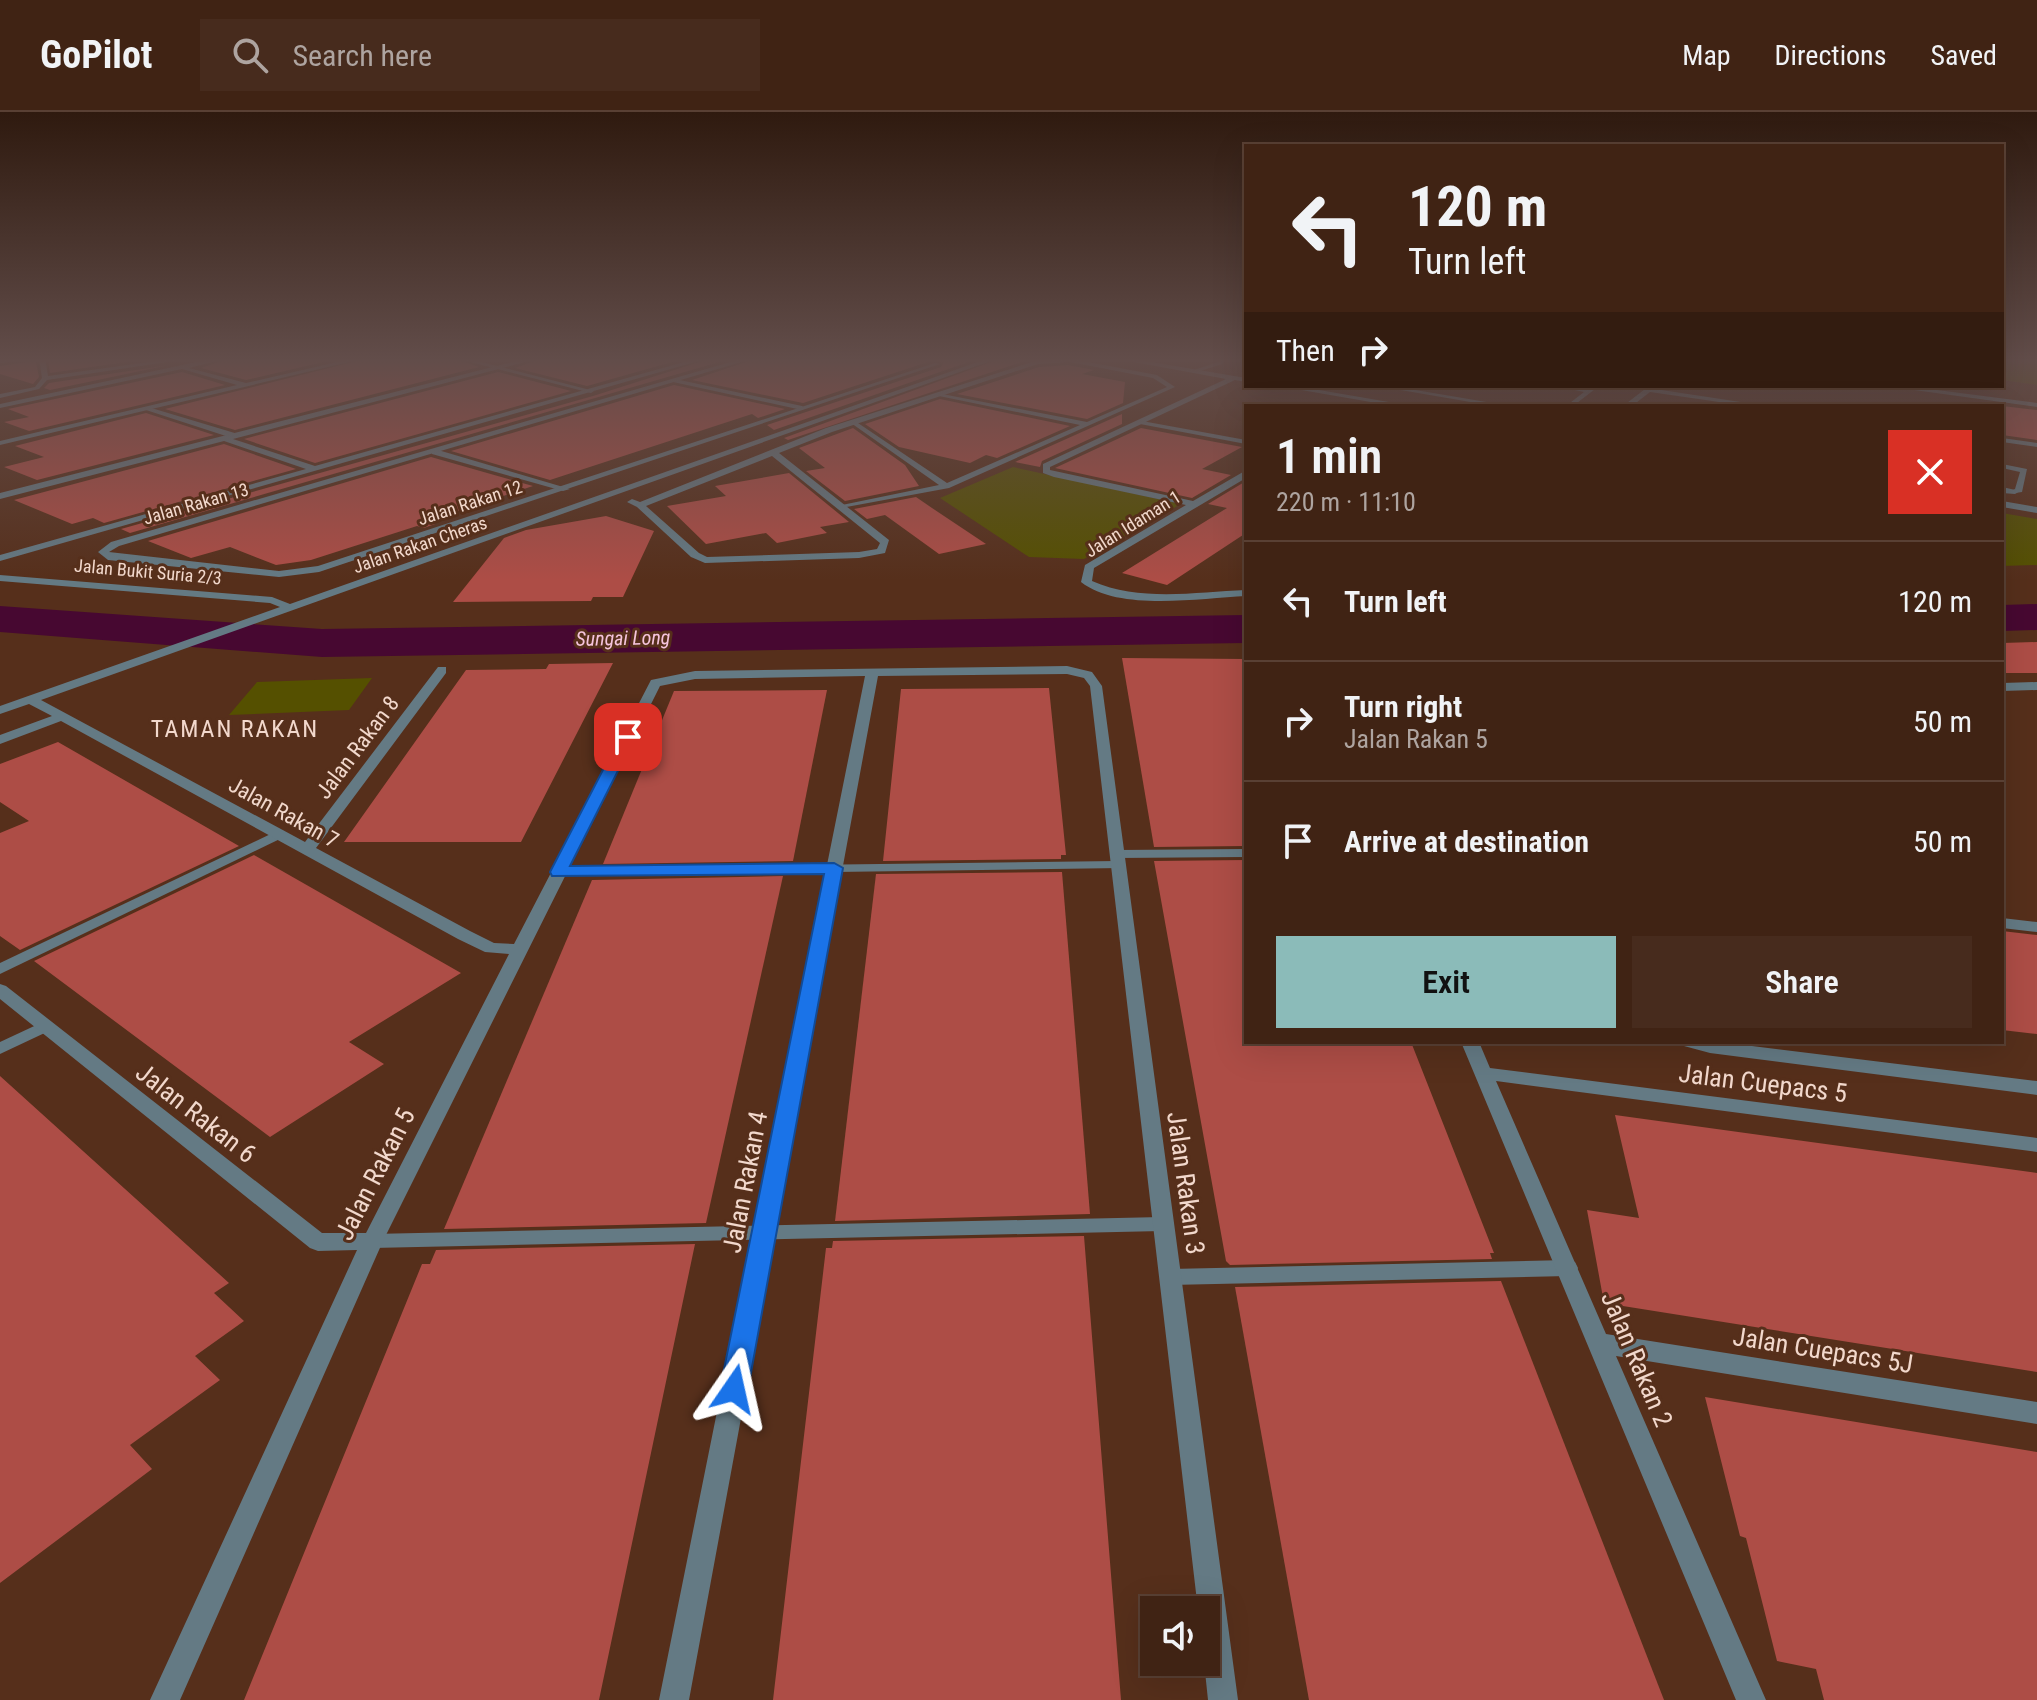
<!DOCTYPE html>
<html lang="en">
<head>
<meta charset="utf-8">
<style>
  :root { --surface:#402314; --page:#472b1d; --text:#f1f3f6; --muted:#aea4a0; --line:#594034; --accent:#8bbbb9 }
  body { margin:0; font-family:"Roboto Condensed",sans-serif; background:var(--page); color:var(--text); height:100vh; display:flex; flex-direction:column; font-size:30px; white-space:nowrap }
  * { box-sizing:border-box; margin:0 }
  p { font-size:26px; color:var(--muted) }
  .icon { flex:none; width:44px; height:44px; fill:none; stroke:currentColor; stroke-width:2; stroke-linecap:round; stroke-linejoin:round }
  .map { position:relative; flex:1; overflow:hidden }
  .side { position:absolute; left:1244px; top:292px; width:760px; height:640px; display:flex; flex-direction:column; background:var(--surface); border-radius:0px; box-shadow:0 8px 32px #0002,0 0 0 2px var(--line) }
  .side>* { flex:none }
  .top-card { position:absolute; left:1244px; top:32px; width:760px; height:244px; border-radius:0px; box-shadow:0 8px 32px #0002,0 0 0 2px var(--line); background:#402314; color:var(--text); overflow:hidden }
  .controls { position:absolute; left:1140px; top:1484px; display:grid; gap:16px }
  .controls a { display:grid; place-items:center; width:80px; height:80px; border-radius:0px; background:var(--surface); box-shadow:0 8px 32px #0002,0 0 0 2px var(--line); font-size:40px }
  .pin { position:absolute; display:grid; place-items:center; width:68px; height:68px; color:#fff; margin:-34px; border-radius:16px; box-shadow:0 4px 12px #0006 }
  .me { position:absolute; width:88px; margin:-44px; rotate:11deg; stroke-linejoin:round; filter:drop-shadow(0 0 6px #0008) }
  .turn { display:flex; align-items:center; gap:28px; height:168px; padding:0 32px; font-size:36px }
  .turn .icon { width:104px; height:104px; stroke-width:2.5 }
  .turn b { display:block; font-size:56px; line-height:68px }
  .then { display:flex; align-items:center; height:76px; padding:0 32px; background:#0003; gap:16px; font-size:30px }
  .round { display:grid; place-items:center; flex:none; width:84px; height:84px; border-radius:0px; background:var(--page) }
  .head { display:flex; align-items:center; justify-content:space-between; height:136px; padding:0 32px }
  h1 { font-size:48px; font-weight:600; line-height:60px }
  .primary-button { display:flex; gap:16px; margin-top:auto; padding:16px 32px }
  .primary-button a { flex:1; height:92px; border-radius:0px; background:var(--accent); color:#111; font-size:32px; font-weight:600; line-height:92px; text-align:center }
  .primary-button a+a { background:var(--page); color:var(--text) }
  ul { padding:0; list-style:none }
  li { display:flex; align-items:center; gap:24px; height:120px; padding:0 32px; border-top:2px solid var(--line) }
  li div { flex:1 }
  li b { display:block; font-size:30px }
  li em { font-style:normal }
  header { display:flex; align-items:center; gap:48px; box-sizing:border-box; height:112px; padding:0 40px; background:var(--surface); border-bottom:2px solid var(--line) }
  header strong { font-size:38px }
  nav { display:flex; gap:44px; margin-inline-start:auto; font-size:28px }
  .search { width:560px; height:72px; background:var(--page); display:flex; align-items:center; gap:20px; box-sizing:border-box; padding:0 28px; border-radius:0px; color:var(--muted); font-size:30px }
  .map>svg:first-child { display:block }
</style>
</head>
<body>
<header>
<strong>GoPilot</strong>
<div class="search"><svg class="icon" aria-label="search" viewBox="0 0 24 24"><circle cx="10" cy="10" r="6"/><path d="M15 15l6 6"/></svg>Search here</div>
<nav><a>Map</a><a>Directions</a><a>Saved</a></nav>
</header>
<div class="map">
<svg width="2037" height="1588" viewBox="0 0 2037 1588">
  <rect width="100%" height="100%" fill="#562f1b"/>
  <g fill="#555000">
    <polygon points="2002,246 2037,246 2037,273 2002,268"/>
    <polygon points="1013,355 1181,392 1084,447 1029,445 940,386"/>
    <polygon points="2002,401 2037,407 2037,453 2002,454"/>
    <polygon points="372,566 349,598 229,603 257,570"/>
  </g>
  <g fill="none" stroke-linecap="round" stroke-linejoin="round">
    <g fill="#470831" fill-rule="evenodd">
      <polygon points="2037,492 2037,518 2002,519 2002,493"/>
      <polygon points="0,494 322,517 1246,503 1246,531 322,545 0,520"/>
    </g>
  </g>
  <g fill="#ad4d46">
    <polygon points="66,246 154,246 50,261 48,248"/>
    <polygon points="231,246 340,246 246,268 201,256"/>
    <polygon points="369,246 452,246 479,255 235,318 165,297"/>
    <polygon points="543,246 686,246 587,274 515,256"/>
    <polygon points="712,246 733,246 130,421 121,417 593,284"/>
    <polygon points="758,246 980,246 774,318 767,313 941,255 943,251 934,248 803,291 692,268"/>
    <polygon points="1002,246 1025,246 1025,249 788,328 784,326"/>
    <polygon points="28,250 36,250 39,265 33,272 0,262 0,254"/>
    <polygon points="169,253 50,278 44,276 49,271"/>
    <polygon points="1068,253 1094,258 1082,262 1125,270 1123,291 1087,307 957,282 1039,255"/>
    <polygon points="182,260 225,273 29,319 4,310 29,305 8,297"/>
    <polygon points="498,260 571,279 315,351 244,327"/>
    <polygon points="674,273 785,297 758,306 752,302 550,368 451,339"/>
    <polygon points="940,287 1070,314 997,346 986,343 970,351 899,335 865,312"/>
    <polygon points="2002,294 2037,298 2037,328 2002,323"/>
    <polygon points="146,301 214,323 37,368 4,355 44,345 15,334"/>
    <polygon points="1122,302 1122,312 1042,349 1040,355 1015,350"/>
    <polygon points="853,316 905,353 919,374 845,389 806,359 825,356 799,336"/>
    <polygon points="1141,316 1242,335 1202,357 1231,363 1192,386 1055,356"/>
    <polygon points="224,332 296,357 104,411 93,406 72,412 14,388"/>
    <polygon points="431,345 533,374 434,407 435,412 424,416 417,414 311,448 276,453 230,435 191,446 148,429"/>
    <polygon points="789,361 849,410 820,415 827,421 777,431 766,421 706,432 667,394 726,384 715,374"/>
    <polygon points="1246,369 1246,421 1167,473 1122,461 1227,396 1208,392"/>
    <polygon points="916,385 932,396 986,432 939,442 885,403 867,407 854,397"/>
    <polygon points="606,404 654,419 623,485 593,485 591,489 453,490 504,426 526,418"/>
    <polygon points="2037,530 2037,561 2002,561 2002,531"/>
    <polygon points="1122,546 1246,547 1246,734 1154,735"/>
    <polygon points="613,551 521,730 344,730 466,558 546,557 549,552"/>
    <polygon points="1049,576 1066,743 1061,743 1061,747 883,749 901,577"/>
    <polygon points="827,578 793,749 603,752 674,579"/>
    <polygon points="58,630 239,734 20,838 0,824 0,721 29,709 0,690 0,652"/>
    <polygon points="254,743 461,861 349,930 384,952 270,1025 34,849"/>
    <polygon points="1246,748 1246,930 1411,930 1494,1141 1490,1141 1492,1147 1230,1153 1226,1149 1154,749"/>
    <polygon points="1062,760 1090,1102 835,1109 876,762"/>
    <polygon points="783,764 706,1111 444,1117 592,768"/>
    <polygon points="2002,819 2037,823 2037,922 2002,918"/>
    <polygon points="0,964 229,1171 214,1181 244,1209 195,1244 220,1268 130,1333 152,1357 0,1471"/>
    <polygon points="1615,1003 2037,1061 2037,1260 1604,1191 1587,1098 1639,1106"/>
    <polygon points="1084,1124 1121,1588 773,1588 826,1136 832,1136 833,1129"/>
    <polygon points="695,1132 599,1588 244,1588 422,1152 430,1152 436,1138"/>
    <polygon points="1501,1169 1664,1588 1309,1588 1235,1175"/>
    <polygon points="1705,1285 2037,1340 2037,1588 1824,1588 1816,1557 1777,1549 1746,1426 1740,1424"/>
  </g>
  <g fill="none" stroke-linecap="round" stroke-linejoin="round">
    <g fill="#647a84" fill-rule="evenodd">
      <polygon points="29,246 26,248 0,251 0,247"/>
      <polygon points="39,246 45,246 48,264 177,246 194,246 47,268 39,277 0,286 0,282 35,275 42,266"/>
      <polygon points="455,246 466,246 594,279 591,281"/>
      <polygon points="1067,246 1157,263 1175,275 949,376 841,396 837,394 939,373 851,311 851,309 855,309 947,371 1080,313 939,284 937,281 1087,310 1167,275 1153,266 1065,249"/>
      <polygon points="1221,246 1227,246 1222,252 1194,261 1191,259 1218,250"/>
      <polygon points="675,267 802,294 805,296 802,298 673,270"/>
      <polygon points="1377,274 1392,274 1510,294 1494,294"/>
      <polygon points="1556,274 1588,277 1592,274 1599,274 1573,294 1566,294 1584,280"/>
      <polygon points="148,295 238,322 239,324 232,326 146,298"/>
      <polygon points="1142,309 1246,328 1246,332 1140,312"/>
      <polygon points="432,338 438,338 570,377 563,379 432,342"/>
      <polygon points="2002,352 2027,357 2022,380 2015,381 2011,379 2015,377 2020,360 2002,356"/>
      <polygon points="279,718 284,719 285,722 284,725 0,862 0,851"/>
      <polygon points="1246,737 1246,745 1117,746 1110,742 1117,738"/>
      <polygon points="1117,749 1124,753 1122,756 559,764 552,760 559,756"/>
      <polygon points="45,909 51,910 53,914 51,918 0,942 0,930"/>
      <polygon points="1162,1105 1169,1107 1171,1112 1169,1117 1162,1119 372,1136 365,1134 363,1129 365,1124 372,1122"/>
      <polygon points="1568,1148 1575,1150 1578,1156 1575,1162 1568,1164 1170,1173 1163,1171 1160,1165 1163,1159 1170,1157"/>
    </g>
    <g fill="#647a84" fill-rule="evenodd">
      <polygon points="215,246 228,246 189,256 246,271 354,246 366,246 0,333 0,329 237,273 182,257 0,296 0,292"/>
      <polygon points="528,246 540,246 233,327 315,354 698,246 709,246 0,449 0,443 306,357 224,329 0,387 0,381"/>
      <polygon points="744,246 755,246 119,434 109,440 279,459 318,454 935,251 940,252 319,460 279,465 108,448 98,440 111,430"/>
      <polygon points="989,246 999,246 41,588 305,730 438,555 446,555 446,561 316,736 470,819 494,831 514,832 651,568 695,559 1067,554 1092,560 1102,574 1238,1588 1208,1588 1204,1550 1206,1550 1206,1498 1198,1498 1090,574 1084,566 1067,562 878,564 689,1588 659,1588 865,564 695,567 660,574 383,1129 180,1588 150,1588 357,1138 318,1139 310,1136 0,887 0,872 6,874 322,1121 366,1121 509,842 485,840 458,827 61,609 0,632 0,623 52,604 29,592 0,602 0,594 280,495 270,491 0,469 0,463 272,485 290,492"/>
      <path d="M1112,246h16l118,20v4l-11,-2 -185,87v3l143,31 50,-29 3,-1v7l-152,90 -2,13c48,21 103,11 154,9v6c-46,2 -127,16 -165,-14l4,-17 101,-60 -132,-28 -11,-4v-9l183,-85z"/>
      <path d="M1069,247l-2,3 -29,2 -206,68 -53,21 110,87 -4,13 -26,5 -154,5 -14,-6 -54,-50 -10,-5 5,-3 8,3 186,-74 209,-67zM772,344l108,87 -3,6 -18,3 -152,5 -8,-4 -53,-47z"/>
      <polygon points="1278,274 1296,274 1412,294 1394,294"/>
      <polygon points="1649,274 1658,274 1655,277 1767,294 1747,294 1650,280 1632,294 1623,294"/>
      <polygon points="1885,274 1906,274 2037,291 2037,295"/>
      <polygon points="2002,326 2037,331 2037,335 2002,330"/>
      <polygon points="2002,375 2020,379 2015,382 2002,381"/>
      <polygon points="2002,389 2037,395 2037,401 2002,395"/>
      <polygon points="2037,570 2037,578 2002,579 2002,571"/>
      <polygon points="2002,806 2037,810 2037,820 2002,816"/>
      <polygon points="1461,930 1479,930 1490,956 2037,1026 2037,1040 1496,969 1606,1222 2037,1290 2037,1312 1616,1244 1766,1588 1736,1588"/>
      <polygon points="1681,930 1720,930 2037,969 2037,983 1710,941 1684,934"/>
    </g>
  </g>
  <linearGradient id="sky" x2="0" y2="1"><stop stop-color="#2f1a0f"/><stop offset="0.53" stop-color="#624d4a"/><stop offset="1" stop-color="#624d4a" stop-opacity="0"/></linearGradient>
  <rect width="2037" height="468" fill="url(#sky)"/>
  <polygon fill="#1a73e8" stroke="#114b97" stroke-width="2" points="628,620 635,625 570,754 834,751 843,756 748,1277 744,1285 734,1289 724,1285 720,1277 824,762 552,764 550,760 620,625"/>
  <g text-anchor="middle" stroke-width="6" stroke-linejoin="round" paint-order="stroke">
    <g font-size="18" fill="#f2d8cc" stroke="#562f1b">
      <text transform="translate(470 391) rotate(-18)" y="6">Jalan Rakan 12</text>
      <text transform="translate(196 392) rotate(-16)" y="6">Jalan Rakan 13</text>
      <text transform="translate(1133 412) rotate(-32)" y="6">Jalan Idaman 1</text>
      <text transform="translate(420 433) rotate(-19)" y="6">Jalan Rakan Cheras</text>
      <text transform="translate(148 460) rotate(5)" y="6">Jalan Bukit Suria 2/3</text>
    </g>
    <g font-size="20" font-style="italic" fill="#f5c4dd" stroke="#562f1b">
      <text transform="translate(623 526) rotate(-1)" y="7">Sungai Long</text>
    </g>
    <g font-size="22" fill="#f2d8cc" stroke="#562f1b">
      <text transform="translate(357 635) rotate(-53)" y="8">Jalan Rakan 8</text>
      <text transform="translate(284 700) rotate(29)" y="8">Jalan Rakan 7</text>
    </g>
    <g font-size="24" letter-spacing="2" fill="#f2d8cc" stroke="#562f1b">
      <text x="235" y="625">TAMAN RAKAN</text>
    </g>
    <g font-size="26" fill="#f2d8cc" stroke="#562f1b">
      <text transform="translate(1763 971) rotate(7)" y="9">Jalan Cuepacs 5</text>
      <text transform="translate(196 1001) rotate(38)" y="9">Jalan Rakan 6</text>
      <text transform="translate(375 1062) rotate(-63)" y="9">Jalan Rakan 5</text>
      <text transform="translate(745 1070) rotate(-79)" y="9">Jalan Rakan 4</text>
      <text transform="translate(1186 1071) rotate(82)" y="9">Jalan Rakan 3</text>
      <text transform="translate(1823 1238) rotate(9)" y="9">Jalan Cuepacs 5J</text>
      <text transform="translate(1637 1247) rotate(67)" y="9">Jalan Rakan 2</text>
    </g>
  </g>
</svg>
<div class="controls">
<a><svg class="icon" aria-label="sound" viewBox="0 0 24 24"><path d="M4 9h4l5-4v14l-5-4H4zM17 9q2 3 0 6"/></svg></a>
</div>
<div class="pin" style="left:628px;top:625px;background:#d93025"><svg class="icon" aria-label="arrive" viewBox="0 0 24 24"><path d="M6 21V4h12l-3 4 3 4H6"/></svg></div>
<svg class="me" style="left:734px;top:1277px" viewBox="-20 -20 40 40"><path d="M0-17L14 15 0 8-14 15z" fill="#1a73e8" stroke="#fff" stroke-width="4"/></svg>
<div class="top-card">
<div class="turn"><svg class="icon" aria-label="left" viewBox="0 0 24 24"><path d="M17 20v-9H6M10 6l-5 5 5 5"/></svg><div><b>120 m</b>Turn left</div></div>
<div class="then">Then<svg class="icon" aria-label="right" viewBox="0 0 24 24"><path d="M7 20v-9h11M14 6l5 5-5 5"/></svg></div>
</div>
<section class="side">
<div class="head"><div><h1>1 min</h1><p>220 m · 11:10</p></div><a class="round" style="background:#d93025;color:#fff"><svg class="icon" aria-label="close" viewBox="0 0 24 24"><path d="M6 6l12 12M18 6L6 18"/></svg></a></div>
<ul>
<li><svg class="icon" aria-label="left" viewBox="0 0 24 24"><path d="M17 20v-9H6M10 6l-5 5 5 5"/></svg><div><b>Turn left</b></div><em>120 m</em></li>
<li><svg class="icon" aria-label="right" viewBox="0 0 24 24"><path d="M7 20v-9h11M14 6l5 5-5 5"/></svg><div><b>Turn right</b><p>Jalan Rakan 5</p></div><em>50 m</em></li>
<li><svg class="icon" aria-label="arrive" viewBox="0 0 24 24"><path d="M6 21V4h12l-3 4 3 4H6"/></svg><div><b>Arrive at destination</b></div><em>50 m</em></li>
</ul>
<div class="primary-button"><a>Exit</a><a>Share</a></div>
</section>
</div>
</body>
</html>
